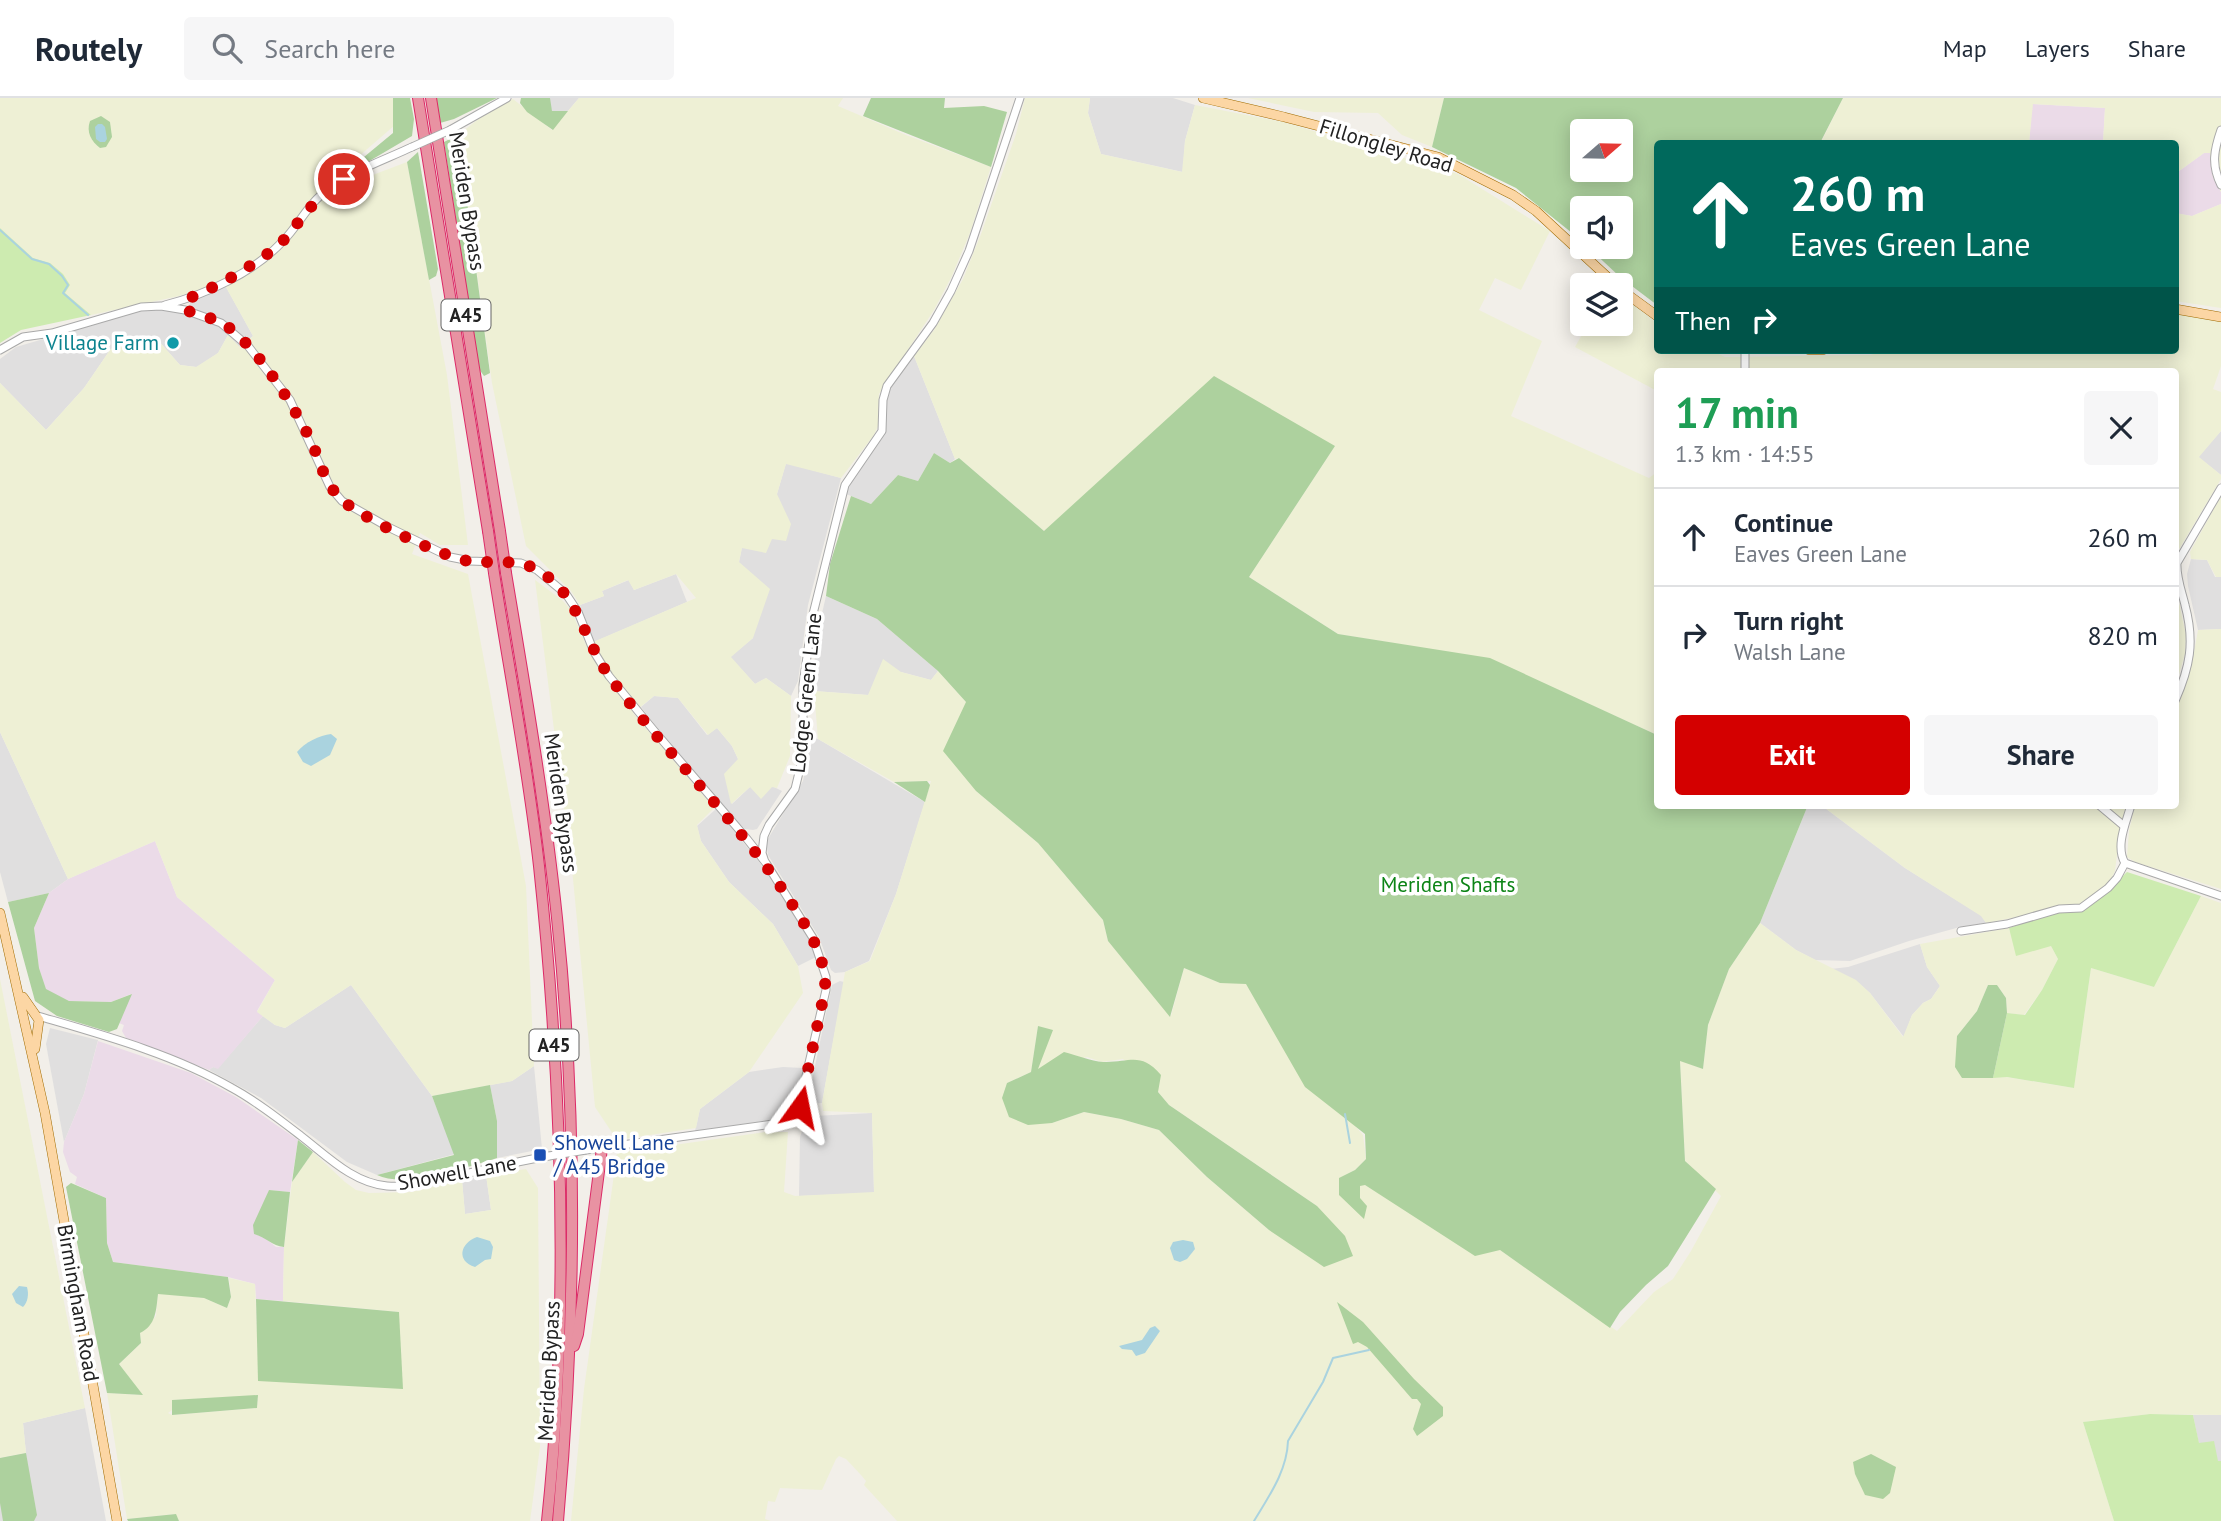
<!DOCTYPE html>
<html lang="en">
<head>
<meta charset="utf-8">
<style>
  :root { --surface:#fff; --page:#f6f6f7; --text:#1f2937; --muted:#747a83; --line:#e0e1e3; --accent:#d40000 }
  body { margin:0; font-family:"PT Sans",sans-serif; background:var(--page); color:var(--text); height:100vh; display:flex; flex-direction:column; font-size:26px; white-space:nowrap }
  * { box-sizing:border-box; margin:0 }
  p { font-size:23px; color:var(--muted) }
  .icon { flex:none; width:38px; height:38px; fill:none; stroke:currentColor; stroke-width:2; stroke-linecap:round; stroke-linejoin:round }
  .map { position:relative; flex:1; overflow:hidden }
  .drawer { position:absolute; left:1654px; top:270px; width:525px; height:441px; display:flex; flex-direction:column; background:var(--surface); border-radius:7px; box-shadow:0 4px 18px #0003 }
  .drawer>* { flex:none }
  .top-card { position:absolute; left:1654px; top:42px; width:525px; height:214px; border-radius:7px; box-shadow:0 4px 18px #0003; background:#00695c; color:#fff; overflow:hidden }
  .needle { width:46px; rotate:70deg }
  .controls { position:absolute; left:1570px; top:21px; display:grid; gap:14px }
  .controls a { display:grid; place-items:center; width:63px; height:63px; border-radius:7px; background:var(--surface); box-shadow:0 4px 18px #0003; font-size:35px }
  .pin { position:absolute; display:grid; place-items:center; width:60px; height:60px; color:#fff; margin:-30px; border:4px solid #fff; border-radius:50%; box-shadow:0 2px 7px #0007 }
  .me { position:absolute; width:77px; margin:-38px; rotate:12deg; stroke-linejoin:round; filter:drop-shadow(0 0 5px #0008) }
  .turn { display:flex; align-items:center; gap:24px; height:147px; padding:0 21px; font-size:32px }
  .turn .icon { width:91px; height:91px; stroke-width:2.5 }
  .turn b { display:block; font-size:49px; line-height:60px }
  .then { display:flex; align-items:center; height:66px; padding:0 21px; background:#0003; gap:14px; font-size:26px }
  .round { display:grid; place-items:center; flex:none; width:74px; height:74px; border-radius:7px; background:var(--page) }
  .head { display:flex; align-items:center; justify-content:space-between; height:119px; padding:0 21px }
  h1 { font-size:42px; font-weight:700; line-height:52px; color:#1e9e55 }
  .button { display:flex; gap:14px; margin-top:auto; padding:14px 21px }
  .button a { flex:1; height:80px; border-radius:7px; background:var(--accent); color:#fff; font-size:28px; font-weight:700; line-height:80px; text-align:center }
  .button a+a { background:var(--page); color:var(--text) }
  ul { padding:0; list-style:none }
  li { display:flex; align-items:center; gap:21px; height:98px; padding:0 21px; border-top:2px solid var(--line) }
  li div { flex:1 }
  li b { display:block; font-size:26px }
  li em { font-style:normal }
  header { display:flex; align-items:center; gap:42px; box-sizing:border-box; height:98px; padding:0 35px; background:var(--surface); border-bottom:2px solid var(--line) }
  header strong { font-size:33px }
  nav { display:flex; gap:38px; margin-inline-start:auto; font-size:24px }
  .search { width:490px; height:63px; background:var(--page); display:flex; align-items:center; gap:18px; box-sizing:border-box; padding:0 24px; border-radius:7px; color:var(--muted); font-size:26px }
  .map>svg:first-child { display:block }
</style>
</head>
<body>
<header>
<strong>Routely</strong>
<div class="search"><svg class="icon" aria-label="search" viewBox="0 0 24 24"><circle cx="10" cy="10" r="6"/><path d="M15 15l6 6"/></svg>Search here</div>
<nav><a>Map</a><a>Layers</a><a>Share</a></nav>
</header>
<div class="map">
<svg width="2221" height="1423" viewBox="0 0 2221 1423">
  <rect width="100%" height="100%" fill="#f2efe9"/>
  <g fill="#e0dfdf">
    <polygon points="548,0 579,0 568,13 552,13"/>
    <polygon points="1090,0 1173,0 1195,7 1185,43 1183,74 1101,56 1088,15"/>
    <polygon points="225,187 253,238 239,249 228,237 218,255 197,269 180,267 156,240 110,252 84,290 46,332 0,285 0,261 16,249 143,212 161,211 186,216 190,205"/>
    <polygon points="914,258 955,361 950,365 934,355 918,383 898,377 871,406 846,396 847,393 857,373 886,334 887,294"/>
    <polygon points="2221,333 2221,377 2198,359"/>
    <polygon points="786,365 841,380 808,507 798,583 791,598 766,580 755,586 730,559 753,540 739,464 742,449 777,396"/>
    <polygon points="2191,461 2207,462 2215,479 2221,479 2221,531 2198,532 2188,488 2187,476"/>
    <polygon points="676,476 687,504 594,544 580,507 604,498 602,493 629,482 634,492"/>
    <polygon points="826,498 877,521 938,573 931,582 901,574 868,597 814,593 814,569 817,537"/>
    <polygon points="654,598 678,600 707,637 717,630 732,648 738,661 732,706 750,689 772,688 782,693 757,731 753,732 745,731 737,723 670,646 641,609"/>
    <polygon points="0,634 68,781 49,795 8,804 0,774"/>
    <polygon points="809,638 818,641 925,704 896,796 869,863 845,874 835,875 831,872 819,839 768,757 766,744 803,683 808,660"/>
    <polygon points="1808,707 1821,707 1905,770 1982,818 1986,825 1960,829 1909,843 1850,863 1815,862 1796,852 1760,825"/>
    <polygon points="716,711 760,765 810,842 816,859 798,868 773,826 729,784 701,743 697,728"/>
    <polygon points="1920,846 1927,869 1940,888 1931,901 1923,905 1912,917 1904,939 1870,895 1855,882 1831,871 1848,869"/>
    <polygon points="840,883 844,884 822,1005 807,1006 832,887"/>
    <polygon points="351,887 432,998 455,1056 377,1077 347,1064 261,1000 209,972 213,969 218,970 263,918 275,927 285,930"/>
    <polygon points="50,930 98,942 84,996 64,1044 46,946"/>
    <polygon points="534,968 542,1051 497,1060 497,1023 490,987 512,983"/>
    <polygon points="783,969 803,970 795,1007 787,1016 778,1021 695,1033 700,1011 749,974"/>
    <polygon points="872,1015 874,1095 799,1098 800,1039 806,1022 814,1018"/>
    <polygon points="486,1077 491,1112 465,1116 462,1082"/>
    <polygon points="85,1310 106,1423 0,1423 0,1360 26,1355 23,1325"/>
    <polygon points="2193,1317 2221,1317 2221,1363 2218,1363 2199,1346"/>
  </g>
  <g fill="#ebdbe8">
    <polygon points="2032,6 2105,10 2103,45 2029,46"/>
    <polygon points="2204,55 2210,55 2213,79 2221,94 2221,106 2192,118 2175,115 2175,76"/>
    <polygon points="155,743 177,799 275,882 257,913 263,918 218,971 213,969 209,972 126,940 122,933 124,927 119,925 131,896 111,904 69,903 46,892 39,870 34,830 49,795 68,781"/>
    <polygon points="98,943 191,975 236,999 298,1042 290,1094 269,1092 255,1136 264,1139 276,1149 284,1149 283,1203 256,1201 255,1186 228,1179 113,1164 107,1145 106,1100 75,1086 77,1079 70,1074 63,1054 64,1044 84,996"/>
  </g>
  <g fill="#eef0d5" fill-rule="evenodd">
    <polygon points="0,0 393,0 395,27 358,59 320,80 320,97 407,64 447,277 468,447 440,447 420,435 412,456 468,476 526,788 534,968 512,983 432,998 351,887 285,930 275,927 257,914 275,882 177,799 155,743 68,781 0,634 0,285 46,332 84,290 110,252 123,238 156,240 180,267 196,269 218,255 228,237 240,249 253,238 223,184 179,198 91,217 65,195 69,187 50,165 33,160 0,130"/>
    <polygon points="579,0 843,0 838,8 906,37 991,69 970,135 951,180 934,212 879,296 878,328 874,337 841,380 786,366 777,396 791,426 786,443 772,441 766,455 742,450 739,464 770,491 753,540 731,559 755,586 766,580 791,598 790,658 777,690 772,689 761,701 750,689 731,706 724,676 738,661 732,648 717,630 708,637 678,600 654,598 633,615 714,710 697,727 701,743 729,784 773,826 798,868 803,895 749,974 700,1011 696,1030 617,1042 595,1009 573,781 535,482 562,502 571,512 586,547 696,500 676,476 634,492 628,482 602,493 604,498 580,507 571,493 526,448 492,285 458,37 485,16 513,1 552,32"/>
    <polygon points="1025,0 1090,0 1088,15 1101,56 1182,74 1185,43 1195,7 1283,24 1458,76 1550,133 1521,192 1495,180 1479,212 1542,243 1511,318 1649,380 1657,374 1657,637 1490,561 1338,536 1249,479 1335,348 1044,433 959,360 955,361 914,258 934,232 963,181 981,136 1016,36"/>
    <polygon points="1248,0 1444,0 1432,49 1402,37 1378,15 1314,14"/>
    <polygon points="1843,0 2221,0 2221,94 2213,79 2210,55 2204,55 2175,76 2175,46 2103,45 2105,10 2033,6 2029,45 1820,46"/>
    <polygon points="2221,106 2221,210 2175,203 2175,115 2192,118"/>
    <polygon points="1621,198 1657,225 1657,252 1710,252 1725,259 1870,257 1887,252 2175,252 2175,215 2221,223 2221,268 2213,291 2221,294 2221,333 2199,359 2221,377 2221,381 2175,458 2175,273 1657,273 1657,293 1575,249 1588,226 1620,226"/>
    <polygon points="2221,398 2221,479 2216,479 2207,462 2191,461 2190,454"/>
    <polygon points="2175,486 2186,537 2185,556 2175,590"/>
    <polygon points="2221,531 2221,791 2135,764 2127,759 2129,733 2135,707 2175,707 2175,613 2192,565 2198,532"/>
    <path d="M883,561l18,13 30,8 7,-9 28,31 10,89 62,52 65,77 5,21 63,75 13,-48 36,15h26l27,47 90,105 3,24 -11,11 -15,8 20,20v-13h5l38,23 97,42 117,81 37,-39 19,-13 18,-28 30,-55 -36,-35 -5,-101 23,9 5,-44 21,-56 31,-46 36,27 60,30 14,13 33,44 9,-22 11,-12 8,-4 9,-13 -13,-19 -7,-23 89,-16v3l42,15 7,13 -16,31 -18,25 -17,-2 -1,-15 -9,-13h-9l-11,26 -20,25 5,42 44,-1 68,11 17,-120 63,19 47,-91 20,7v512l-71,-1 -67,8 31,99h-1217l-33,-36 2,-4 -5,-6 -15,-16 -7,-3 -3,3 -14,31 -42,-2 -5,14 -7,-1 -3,18 6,2h-200l13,-132 33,-236 148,-21h23l-4,60 11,4 79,-4 -2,-79 -49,-2 -1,-8 23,-131 25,-11 26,-67 35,-113 -37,1 -76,-43 -4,-48 54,4zM1038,928l-1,44 50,-13 15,5 21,-3 35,33 11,13 148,101 -48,24 -62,-53 -48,-47 -38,-11 -37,-7 -32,11 -45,-40 24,-11z"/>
    <polygon points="1821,707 2126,707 2120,732 2115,773 2109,785 2099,794 2080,807 1986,825 1981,818 1905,770"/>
    <polygon points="0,881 85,1310 23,1325 26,1355 0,1360"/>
    <path d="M313,1054l32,30 11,8 13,3 42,-1 51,-12 3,34 26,-4 -5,-35 40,-6 12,19 2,259 -10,74h-351l-4,-7 -48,5 -20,-126 35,2 -23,-31 22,-21 -1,-10 16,-17 2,-23 46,5 23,10 4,-11 -2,-19 26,6 4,97 140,-69 -116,-11 1,-54 8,-65zM258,1298l-1,12 -85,7 -4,-2 4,-3 1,-10z"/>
  </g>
  <g fill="#cdebb0">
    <polygon points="0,130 33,160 50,165 63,176 70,187 65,195 91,217 21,232 0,245"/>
    <polygon points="2127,774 2201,798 2154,889 2091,870 2074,990 2007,979 1993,980 2007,915 2025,917 2042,892 2058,861 2051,848 2016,858 2009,830 2056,814 2083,813 2102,798"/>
    <polygon points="2150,1316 2193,1317 2199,1345 2214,1343 2218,1363 2221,1363 2221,1423 2114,1423 2083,1324"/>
  </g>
  <g fill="#add19e" fill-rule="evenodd">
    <polygon points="393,0 410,0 414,21 412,38 366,65 358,64 393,35"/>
    <polygon points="436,0 497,0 454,21 440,25"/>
    <polygon points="521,0 550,0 552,13 568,13 553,32 527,14 520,5"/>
    <polygon points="871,0 945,0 944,10 984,8 1007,14 991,69 863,18"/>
    <path d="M1444,0h399l-23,45 -163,1v161l-37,-28 -32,-30h32v-39h-38v33l-66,-53 -84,-41zM1582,33h38v39h-38z"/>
    <path d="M101,18l9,6 2,15 -6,10 -6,1c-9,-7 -14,-16 -10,-27z"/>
    <polygon points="458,37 490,275 484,278 479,271 444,44"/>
    <polygon points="418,54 438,171 436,178 429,182 407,64"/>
    <polygon points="1214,278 1335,348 1249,479 1338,536 1490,560 1657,637 1657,707 1808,707 1760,825 1729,871 1708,927 1703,971 1680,963 1685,1063 1716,1091 1668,1168 1646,1187 1620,1214 1610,1230 1500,1152 1475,1158 1365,1087 1360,1088 1360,1100 1367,1108 1364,1121 1339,1097 1339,1080 1355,1072 1366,1061 1365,1036 1305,989 1246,886 1220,885 1184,870 1170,919 1108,843 1103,822 1038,745 976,693 943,653 966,604 938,573 877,521 826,498 830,466 851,398 871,406 898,377 918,383 934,355 950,365 959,360 1044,433"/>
    <polygon points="927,683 930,687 925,704 894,684"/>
    <polygon points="49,795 34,830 39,870 46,891 69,903 111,904 132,896 117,931 109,934 57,918 35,903 8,804"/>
    <polygon points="1988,887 1997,887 2006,900 2007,915 1993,980 1962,980 1955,969 1957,938 1977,913"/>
    <path d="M1038,928l15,4 -15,39 26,-17c12,3 27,9 39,10 27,1 37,-11 58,13l-3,17 11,13 148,101 28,30 8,20 -29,11 -55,-37 -62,-53 -48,-47 -38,-11 -37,-7 -32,11 -24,2 -19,-8 -7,-19 5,-15 24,-11z"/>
    <path d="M490,987l7,36v37c-29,9 -92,31 -120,17l77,-20 -22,-59z"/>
    <polygon points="298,1042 313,1054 292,1084"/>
    <path d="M71,1085l35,15 1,45 6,19 115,15 3,20 -4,11 -23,-10 -46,-4c-2,17 -2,31 -18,39l1,10 -22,21 24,31 -36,-2 -41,-206z"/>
    <path d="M269,1092l21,2 -6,55c-12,-1 -18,-10 -30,-13l-1,-9z"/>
    <polygon points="256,1201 399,1214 403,1291 258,1283"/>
    <polygon points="1337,1204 1363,1224 1414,1281 1443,1309 1443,1318 1417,1338 1413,1331 1421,1306 1417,1301 1412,1301 1367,1249 1358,1244 1353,1246"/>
    <polygon points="258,1297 257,1310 172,1317 172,1302"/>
    <polygon points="26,1355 37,1417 34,1423 3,1423 0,1405 0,1360"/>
    <polygon points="1871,1356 1896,1369 1890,1395 1883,1401 1865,1397 1855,1376 1853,1364"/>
    <polygon points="176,1416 179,1423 128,1423 127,1421"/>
  </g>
  <g fill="#aad3df">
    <polygon points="98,26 102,26 105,29 107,41 105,44 100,44 96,41 95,29"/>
    <path d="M331,636l6,5 -7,16 -19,11 -8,-4 -6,-10c7,-9 23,-17 34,-18z"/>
    <path d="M477,1139l13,4 3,6 -2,12 -6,1 -10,7c-19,-6 -15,-24 2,-30z"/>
    <polygon points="1183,1142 1193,1144 1195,1151 1187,1161 1180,1164 1174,1162 1170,1150 1173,1144"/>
    <path d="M19,1188l8,1c2,7 1,15 -4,20l-7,-4 -4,-9z"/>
    <polygon points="1155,1228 1160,1233 1145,1255 1136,1258 1132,1252 1122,1251 1119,1248 1142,1242 1150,1230"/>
  </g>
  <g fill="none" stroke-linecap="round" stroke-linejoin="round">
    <g stroke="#aad3df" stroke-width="2">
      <polyline points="0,132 32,161 49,166 62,178 68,187 63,195 88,217"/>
      <polyline points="1345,1016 1350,1045"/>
      <path d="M1254,1423c15,-25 33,-50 34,-80l35,-59 10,-24 36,-8"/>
    </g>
    <g stroke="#a9a9a9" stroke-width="9">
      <g id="minor">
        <polyline points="450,32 507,0"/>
        <path d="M2221,32c-7,20 -10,35 0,55"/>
        <path d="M165,207c42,-11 88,-32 118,-64 14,-14 23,-33 38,-46 25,-22 61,-34 91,-48"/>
        <polyline points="0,252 23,239 52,235 141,209 161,208 185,212 221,225 248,248 290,302 330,389 342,403 388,429 450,459 470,463 521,465 537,472 566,496 578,514 594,554 609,578 656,635 747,741 766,765 813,840 826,879 826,892 798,1012 790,1019 773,1026 586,1052"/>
        <polyline points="1745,273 1745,252"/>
        <path d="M2175,603c15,-34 20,-59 10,-96 -3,-13 -9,-28 -8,-42l44,-75"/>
        <polyline points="2099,707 2124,728"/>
        <path d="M2131,707c-5,18 -16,41 -6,58l96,33"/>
        <polyline points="764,761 762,755 764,738 769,727 795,691 803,658 803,587 813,516 845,387 882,333 883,302 887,288 933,225 951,193 969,153 1020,0"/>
        <polyline points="1961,833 2007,826 2059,811 2081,810 2108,790 2117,780 2125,765"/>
        <path d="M38,918c65,19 135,38 194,72 24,13 47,31 69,48 26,20 52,47 86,50 25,2 50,-6 74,-11 29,-7 58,-14 88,-19"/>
      </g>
    </g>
    <g stroke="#a06b00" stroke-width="10">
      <g id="major">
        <polyline points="1203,0 1284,19 1438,59 1513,97 1536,113 1616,187"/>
        <polyline points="1620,191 1657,218"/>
        <polyline points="2175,211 2221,219"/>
        <polyline points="1809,252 1823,252"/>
        <polyline points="0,815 45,1015 117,1423"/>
        <polyline points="23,899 39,922 35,951"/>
      </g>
    </g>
    <g stroke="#dc2a67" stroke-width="12">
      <g id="highway">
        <polyline points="418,0 488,433"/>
        <polyline points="431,0 500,433"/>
        <path d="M494,475c15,97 34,195 45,293 23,216 31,438 8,655"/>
        <path d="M506,475c19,114 39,230 51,345 21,201 19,403 1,603"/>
        <polyline points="574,1248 578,1236 602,1050"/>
      </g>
    </g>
    <use href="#minor" stroke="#fff" stroke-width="7"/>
    <use href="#major" stroke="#fcd6a4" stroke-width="9"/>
    <use href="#highway" stroke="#e892a2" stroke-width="10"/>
    <g stroke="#a9a9a9" stroke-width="9" stroke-linecap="butt">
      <g id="minor-bridge">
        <polyline points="412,49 450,32"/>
        <polyline points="549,1058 586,1052"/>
      </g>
    </g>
    <g stroke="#dc2a67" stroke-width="12" stroke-linecap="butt">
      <g id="highway-bridge">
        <polyline points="488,433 494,475"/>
        <polyline points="500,433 506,475"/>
      </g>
    </g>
    <use href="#minor-bridge" stroke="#fff" stroke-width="7"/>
    <use href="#highway-bridge" stroke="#e892a2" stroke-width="10"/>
  </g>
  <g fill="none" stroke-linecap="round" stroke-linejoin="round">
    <path stroke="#d40000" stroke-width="12" stroke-dasharray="0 21.6" d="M344,81l-24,17 -38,46 -21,17 -37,23 -36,17 -3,11c11,4 24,7 35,12 34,18 75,86 92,121 8,19 13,41 29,56 18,18 102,58 127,62 23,3 47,-3 68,8 43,24 47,70 73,107 56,77 127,142 179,222 18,28 39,58 37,92l-25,117"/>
  </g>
  <circle fill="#0f9aa8" stroke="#fff" stroke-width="2.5" cx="173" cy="245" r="7"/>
  <rect fill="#1a4fb4" stroke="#fff" stroke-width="2.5" x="533" y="1050" width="14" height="14" rx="3.5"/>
  <g text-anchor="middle" stroke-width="7" stroke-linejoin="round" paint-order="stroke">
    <g fill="#fff" stroke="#646464" stroke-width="2">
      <rect x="441.5" y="201.5" width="49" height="31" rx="5"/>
      <rect x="529.5" y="931.5" width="49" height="31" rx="5"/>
    </g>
    <g font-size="19" font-weight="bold" fill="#222">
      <text x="466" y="224">A45</text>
      <text x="554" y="954">A45</text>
    </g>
    <g font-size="21" fill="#222" stroke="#fff">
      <text transform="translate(1386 48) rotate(17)" y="7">Fillongley Road</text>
      <text transform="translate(467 103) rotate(81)" y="7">Meriden Bypass</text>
      <text transform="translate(806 595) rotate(-84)" y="7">Lodge Green Lane</text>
      <text transform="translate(561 705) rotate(82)" y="7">Meriden Bypass</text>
      <text transform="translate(457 1075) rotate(-10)" y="7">Showell Lane</text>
      <text transform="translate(78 1205) rotate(80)" y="7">Birmingham Road</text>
      <text transform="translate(549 1273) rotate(-87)" y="7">Meriden Bypass</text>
    </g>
    <g font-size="21" fill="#0d838f" stroke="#fff" text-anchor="end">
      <text x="159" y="252">Village Farm</text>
    </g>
    <g font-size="21" fill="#0c8416" stroke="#fff">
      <text x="1448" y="794">Meriden Shafts</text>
    </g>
    <g font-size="21" fill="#164399" stroke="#fff" text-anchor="start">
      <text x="554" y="1052">Showell Lane<tspan x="554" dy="24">/ A45 Bridge</tspan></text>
    </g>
  </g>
</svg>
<div class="controls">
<a><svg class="needle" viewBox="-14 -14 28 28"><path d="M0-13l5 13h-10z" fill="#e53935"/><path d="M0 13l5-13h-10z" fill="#747a83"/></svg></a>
<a><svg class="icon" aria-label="sound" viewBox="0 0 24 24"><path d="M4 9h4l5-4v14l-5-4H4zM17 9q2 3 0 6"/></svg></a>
<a><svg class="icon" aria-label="layers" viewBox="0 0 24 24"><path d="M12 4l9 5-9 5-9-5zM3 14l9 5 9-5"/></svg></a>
</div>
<div class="pin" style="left:344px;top:81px;background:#d93025"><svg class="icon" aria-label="arrive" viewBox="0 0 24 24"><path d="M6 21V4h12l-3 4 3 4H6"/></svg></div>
<svg class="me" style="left:800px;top:1009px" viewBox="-20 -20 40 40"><path d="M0-17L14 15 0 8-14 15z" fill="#d40000" stroke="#fff" stroke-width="4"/></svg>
<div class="top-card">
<div class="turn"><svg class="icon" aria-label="ahead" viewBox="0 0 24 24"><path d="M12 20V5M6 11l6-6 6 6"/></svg><div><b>260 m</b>Eaves Green Lane</div></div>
<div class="then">Then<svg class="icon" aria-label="right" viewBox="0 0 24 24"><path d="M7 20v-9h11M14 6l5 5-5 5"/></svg></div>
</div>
<section class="drawer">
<div class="head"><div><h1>17 min</h1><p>1.3 km · 14:55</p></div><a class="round"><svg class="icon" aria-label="close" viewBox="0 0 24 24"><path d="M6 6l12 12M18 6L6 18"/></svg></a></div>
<ul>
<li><svg class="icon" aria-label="ahead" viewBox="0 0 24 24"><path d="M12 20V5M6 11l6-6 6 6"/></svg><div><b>Continue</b><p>Eaves Green Lane</p></div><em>260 m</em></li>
<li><svg class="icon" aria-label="right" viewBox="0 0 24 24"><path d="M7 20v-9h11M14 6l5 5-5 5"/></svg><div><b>Turn right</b><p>Walsh Lane</p></div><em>820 m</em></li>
</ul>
<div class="button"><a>Exit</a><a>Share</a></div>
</section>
</div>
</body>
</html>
